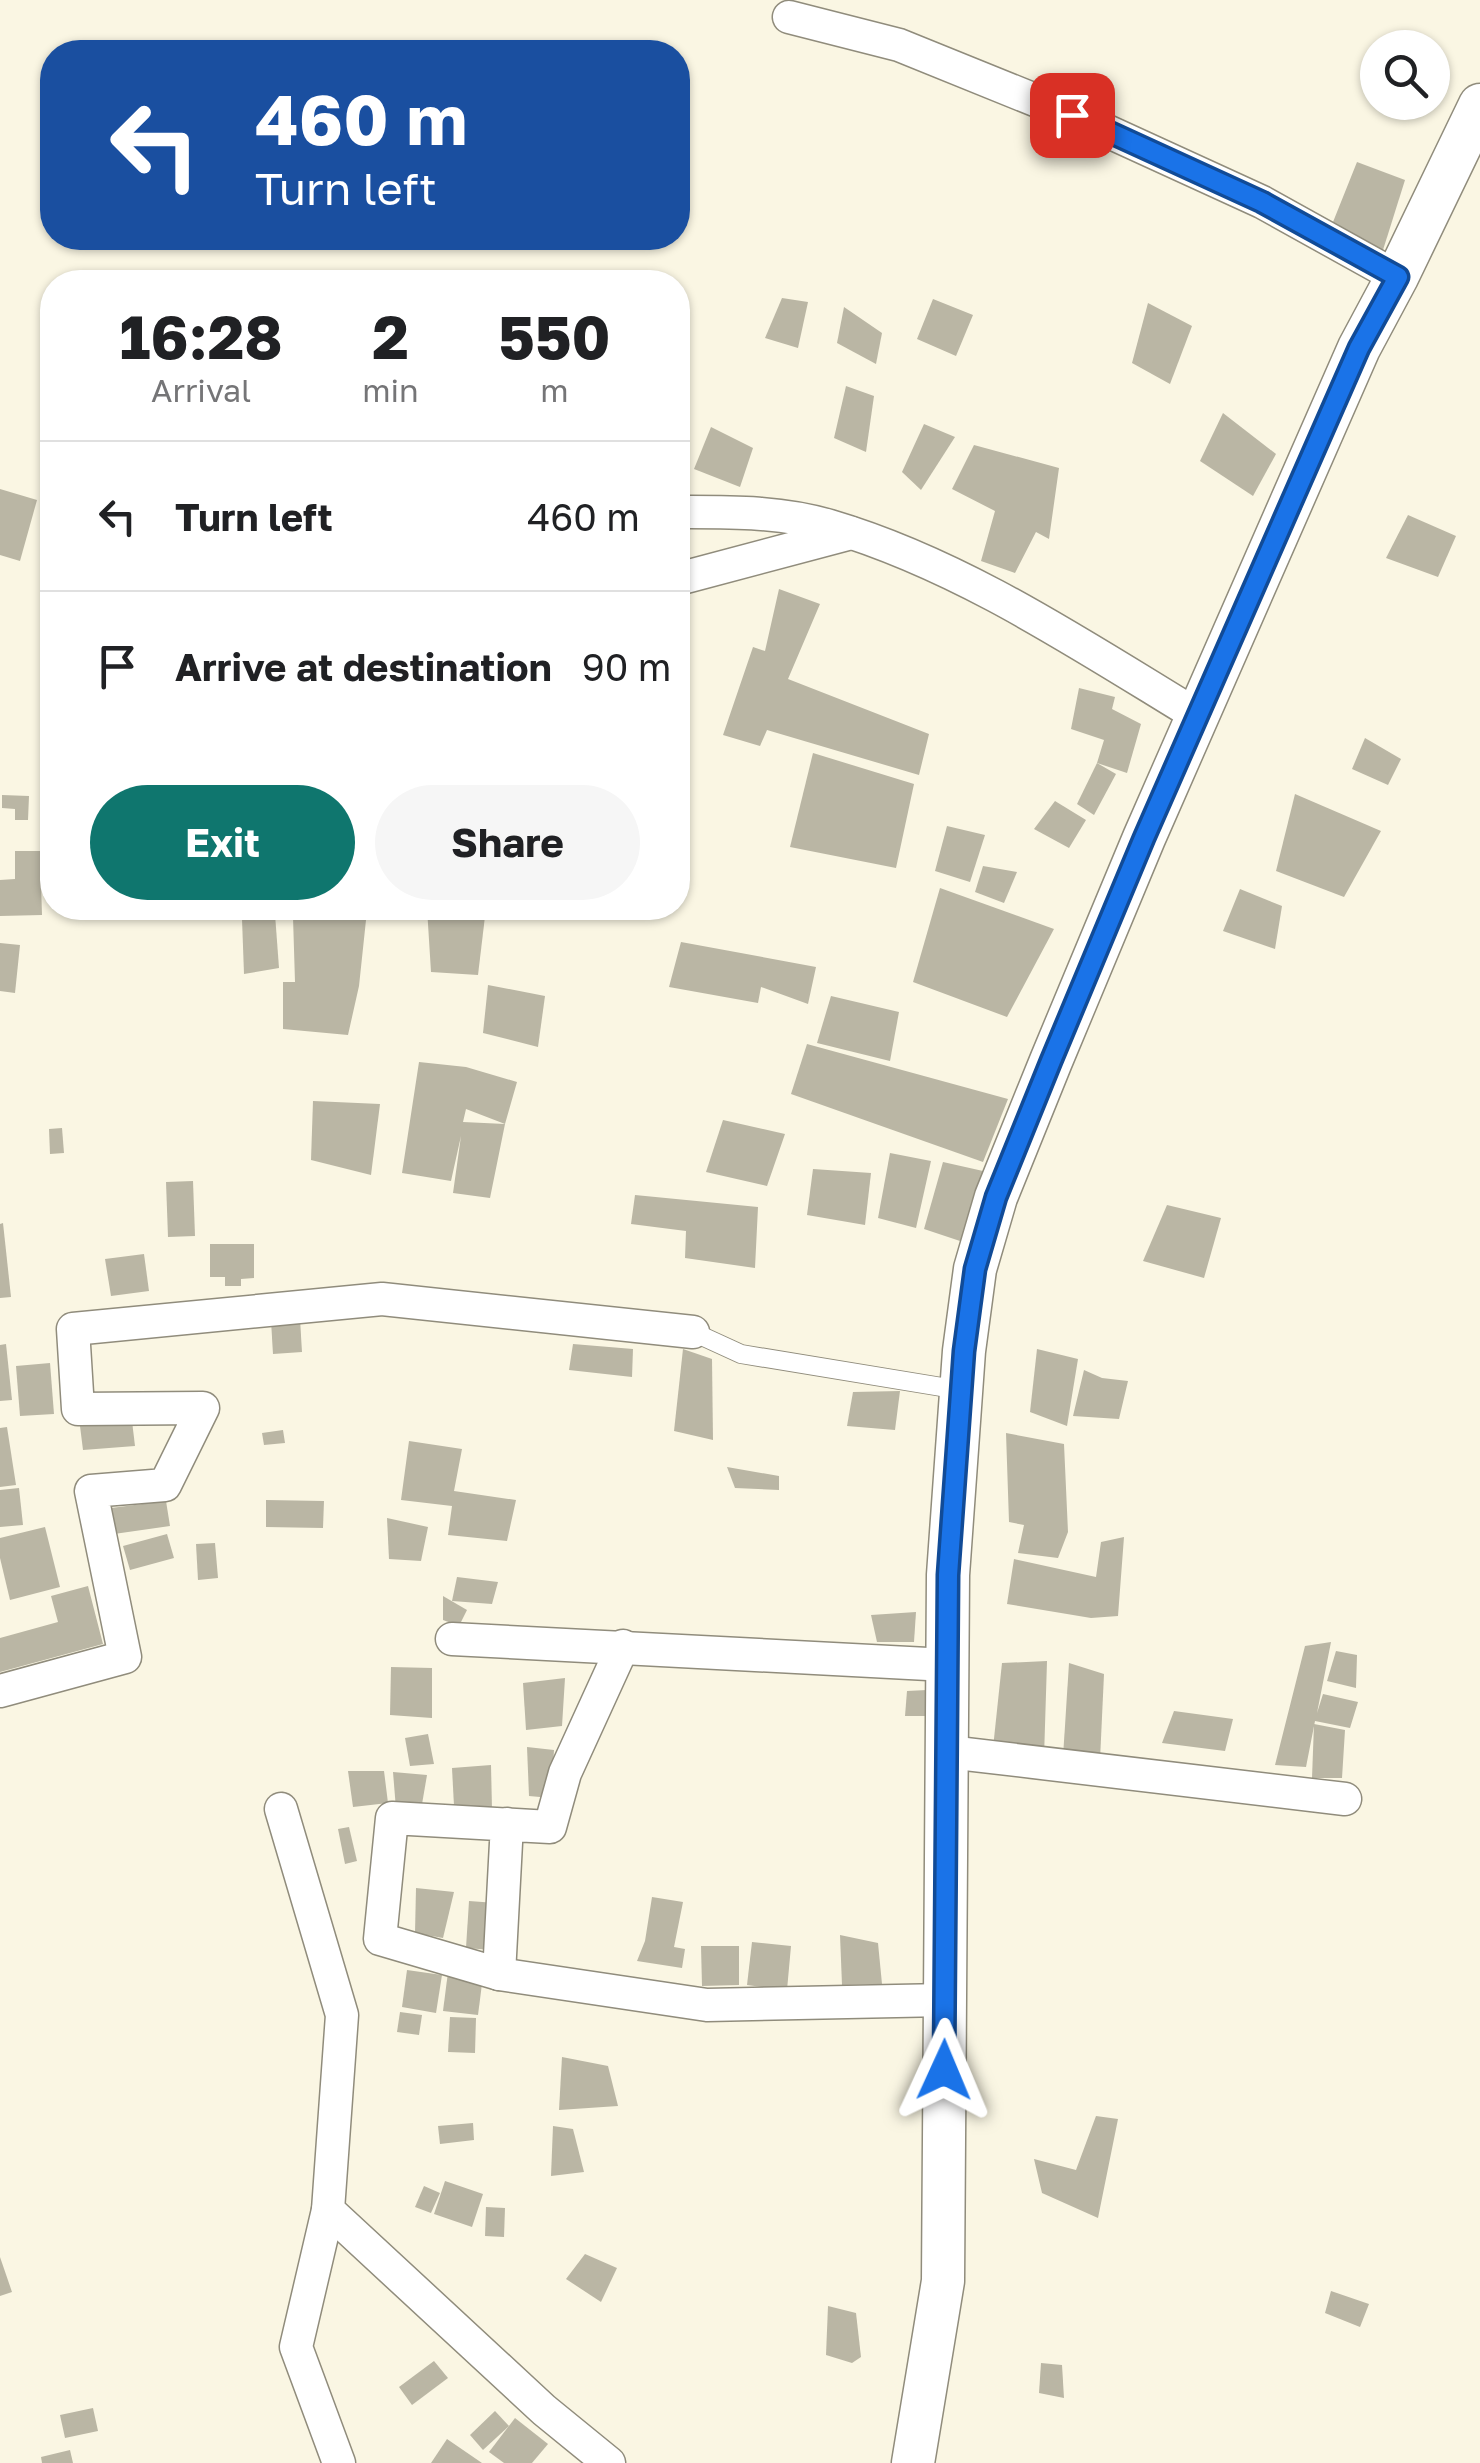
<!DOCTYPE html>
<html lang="en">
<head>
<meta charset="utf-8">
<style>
  :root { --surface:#fff; --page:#f6f6f6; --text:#202124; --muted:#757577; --line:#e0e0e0; --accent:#0f766e }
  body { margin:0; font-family:"Golos Text",sans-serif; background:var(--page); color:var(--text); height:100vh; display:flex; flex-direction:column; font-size:38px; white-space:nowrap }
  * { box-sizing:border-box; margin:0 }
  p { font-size:32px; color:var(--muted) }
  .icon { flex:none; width:55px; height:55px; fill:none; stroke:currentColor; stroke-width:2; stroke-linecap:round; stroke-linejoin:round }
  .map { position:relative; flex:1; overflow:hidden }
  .details { position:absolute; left:40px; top:270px; width:650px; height:650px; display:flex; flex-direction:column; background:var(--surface); border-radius:40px; box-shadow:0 2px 8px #0004 }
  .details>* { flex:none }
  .guide { position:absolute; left:40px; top:40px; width:650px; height:210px; border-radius:40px; box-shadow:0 2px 8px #0004; background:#1a4fa0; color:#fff; overflow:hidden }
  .buttons { position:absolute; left:1360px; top:30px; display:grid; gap:20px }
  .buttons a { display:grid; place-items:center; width:90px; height:90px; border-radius:50%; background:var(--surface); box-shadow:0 2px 8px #0004; font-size:50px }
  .pin { position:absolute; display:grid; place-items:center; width:85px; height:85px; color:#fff; margin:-42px; border-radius:20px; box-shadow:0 5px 15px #0006 }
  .me { position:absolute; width:110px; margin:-55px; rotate:1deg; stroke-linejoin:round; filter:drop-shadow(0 0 8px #0008) }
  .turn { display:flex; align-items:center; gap:35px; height:210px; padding:0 50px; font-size:45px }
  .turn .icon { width:130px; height:130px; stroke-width:2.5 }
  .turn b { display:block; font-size:70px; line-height:85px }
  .eta { display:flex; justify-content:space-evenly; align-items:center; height:170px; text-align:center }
  .eta b { font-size:60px; font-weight:700; line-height:70px }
  .cta { display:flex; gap:20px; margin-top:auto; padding:20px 50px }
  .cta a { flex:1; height:115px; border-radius:60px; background:var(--accent); color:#fff; font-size:40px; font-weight:700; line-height:115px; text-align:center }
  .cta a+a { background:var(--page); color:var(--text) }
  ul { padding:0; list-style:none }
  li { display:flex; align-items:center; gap:30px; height:150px; padding:0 50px; border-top:2px solid var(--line) }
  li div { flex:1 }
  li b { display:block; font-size:38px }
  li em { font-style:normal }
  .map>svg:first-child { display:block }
</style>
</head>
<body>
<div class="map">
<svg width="1480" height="2463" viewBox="0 0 1480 2463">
  <rect width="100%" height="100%" fill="#faf6e3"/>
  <g fill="#bab6a4">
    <polygon points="1357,162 1405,180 1378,266 1333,222"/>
    <polygon points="782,298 808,302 798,348 765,338"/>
    <polygon points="933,299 973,315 956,356 917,339"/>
    <polygon points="1148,303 1192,326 1170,384 1132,363"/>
    <polygon points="844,307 882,333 876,364 837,343"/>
    <polygon points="846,386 874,396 866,452 834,438"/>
    <polygon points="1223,413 1276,454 1253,496 1200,461"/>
    <polygon points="924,424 955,437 921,490 902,472"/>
    <polygon points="711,427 753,448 740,487 694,469"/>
    <polygon points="974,445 1059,468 1049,539 1036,532 1015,573 981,561 995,511 952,489"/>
    <polygon points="0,489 37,500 20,561 0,555"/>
    <polygon points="1408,515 1456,536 1438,577 1386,558"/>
    <polygon points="779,589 820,604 788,679 929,734 919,775 767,730 760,746 723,735 753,647 765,651"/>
    <polygon points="1079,688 1115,697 1112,709 1141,724 1127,773 1097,763 1104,740 1071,729"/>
    <polygon points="1365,738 1401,759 1388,785 1352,769"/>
    <polygon points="813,753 914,784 896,868 790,847"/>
    <polygon points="1097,763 1116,774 1094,815 1077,804"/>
    <polygon points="1295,794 1381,831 1344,897 1276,871"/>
    <polygon points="2,795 29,796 28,820 15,820 15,809 2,808"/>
    <polygon points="1055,801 1086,820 1069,848 1034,829"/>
    <polygon points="947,826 985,835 970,882 935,871"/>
    <polygon points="15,851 40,851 42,915 0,916 0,880 15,879"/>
    <polygon points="983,866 1017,872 1004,903 975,892"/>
    <polygon points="940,888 1054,929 1007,1017 913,982"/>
    <polygon points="1240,889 1282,906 1275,949 1223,931"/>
    <polygon points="427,908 486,908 478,975 431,972"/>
    <polygon points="275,914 279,968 244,974 242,919"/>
    <polygon points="293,917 366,920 359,986 348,1035 283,1029 283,982 295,982"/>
    <polygon points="681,942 816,967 808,1004 761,987 758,1003 669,987"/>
    <polygon points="0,943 20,945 15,993 0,991"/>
    <polygon points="488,985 545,996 538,1047 483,1033"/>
    <polygon points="831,996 899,1012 890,1061 817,1043"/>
    <polygon points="807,1044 1008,1099 983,1162 791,1094"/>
    <polygon points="419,1062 466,1067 517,1082 505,1124 466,1109 463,1122 505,1124 490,1198 453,1193 461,1136 451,1181 402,1173"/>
    <polygon points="313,1101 380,1104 371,1175 311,1160"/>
    <polygon points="723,1120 785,1134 767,1186 706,1172"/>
    <polygon points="62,1128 64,1153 50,1154 49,1129"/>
    <polygon points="890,1153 931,1161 916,1228 878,1218"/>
    <polygon points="943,1162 983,1171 963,1242 924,1229"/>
    <polygon points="813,1169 871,1173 865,1225 807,1215"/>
    <polygon points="193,1181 195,1236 168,1237 166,1182"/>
    <polygon points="635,1195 758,1207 755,1268 685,1258 686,1231 631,1224"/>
    <polygon points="1167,1205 1221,1218 1204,1278 1143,1261"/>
    <polygon points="3,1223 11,1297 0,1298 0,1224"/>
    <polygon points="210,1244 254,1244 254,1278 241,1279 241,1286 225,1286 225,1277 210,1277"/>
    <polygon points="144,1254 149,1291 111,1296 105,1259"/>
    <polygon points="300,1319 302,1352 273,1354 271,1321"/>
    <polygon points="6,1344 12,1400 0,1401 0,1345"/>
    <polygon points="573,1344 633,1349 632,1377 569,1370"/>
    <polygon points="683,1349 712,1359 713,1440 674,1431"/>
    <polygon points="1037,1349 1078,1359 1067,1426 1030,1412"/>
    <polygon points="50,1363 54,1414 20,1416 16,1366"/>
    <polygon points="1084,1370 1102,1378 1128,1381 1119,1419 1073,1416"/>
    <polygon points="900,1391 895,1430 847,1426 853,1392"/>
    <polygon points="132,1421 135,1446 83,1450 80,1426"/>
    <polygon points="7,1427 16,1485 0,1487 0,1428"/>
    <polygon points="283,1430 285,1443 264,1445 262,1433"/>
    <polygon points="1006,1433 1064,1444 1068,1532 1058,1558 1018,1553 1024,1525 1009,1522"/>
    <polygon points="409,1441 462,1449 454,1491 516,1500 507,1541 448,1535 452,1506 401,1500"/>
    <polygon points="727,1467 779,1476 779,1490 735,1488"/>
    <polygon points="19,1488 23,1525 0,1527 0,1490"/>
    <polygon points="266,1500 324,1501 323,1528 266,1527"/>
    <polygon points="166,1501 170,1526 114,1534 111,1508"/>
    <polygon points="387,1518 428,1527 421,1561 389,1559"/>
    <polygon points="45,1527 60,1587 10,1600 0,1558 0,1538"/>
    <polygon points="167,1534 174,1558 130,1570 123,1546"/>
    <polygon points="1124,1537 1118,1616 1091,1618 1007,1604 1014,1559 1096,1577 1101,1542"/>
    <polygon points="215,1543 218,1578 198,1580 196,1544"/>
    <polygon points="457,1577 498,1582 492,1604 452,1601"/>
    <polygon points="88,1586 103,1644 0,1672 0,1638 58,1622 51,1596"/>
    <polygon points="443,1596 467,1610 459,1626 443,1620"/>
    <polygon points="916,1612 914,1642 877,1642 871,1615"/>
    <polygon points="1331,1642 1317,1713 1323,1694 1358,1702 1350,1728 1315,1721 1306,1767 1275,1765 1305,1646"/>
    <polygon points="1336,1651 1357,1655 1356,1688 1327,1681"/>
    <polygon points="1047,1661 1044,1758 993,1748 1002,1663"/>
    <polygon points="1069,1663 1104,1674 1100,1760 1063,1757"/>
    <polygon points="391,1667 432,1668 432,1718 390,1715"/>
    <polygon points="565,1678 562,1726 526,1730 523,1683"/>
    <polygon points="927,1690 926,1716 905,1716 907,1691"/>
    <polygon points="1174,1711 1233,1719 1225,1751 1162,1743"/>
    <polygon points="1314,1724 1345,1730 1342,1778 1312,1778"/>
    <polygon points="428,1734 434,1764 410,1766 405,1738"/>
    <polygon points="527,1747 554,1750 551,1798 529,1796"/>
    <polygon points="491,1765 492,1809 454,1806 452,1768"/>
    <polygon points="348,1771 384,1771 388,1803 353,1807"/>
    <polygon points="393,1772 427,1775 421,1810 396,1809"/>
    <polygon points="349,1827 357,1861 345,1864 338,1829"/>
    <polygon points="416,1888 454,1892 443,1938 415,1933"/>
    <polygon points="652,1897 683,1902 674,1947 685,1949 682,1968 637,1961 645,1941"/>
    <polygon points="469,1901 496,1903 492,1950 466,1948"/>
    <polygon points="840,1935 878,1943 882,1984 842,1985"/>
    <polygon points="752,1942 791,1946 787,1990 747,1985"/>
    <polygon points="701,1946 739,1946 739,1985 702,1986"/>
    <polygon points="407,1970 442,1975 436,2013 402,2007"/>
    <polygon points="448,1972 483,1976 478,2015 443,2011"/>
    <polygon points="400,2012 422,2015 419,2035 397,2032"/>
    <polygon points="450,2017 476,2018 475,2053 448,2052"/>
    <polygon points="562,2057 608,2066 618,2106 559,2110"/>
    <polygon points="1096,2116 1118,2119 1098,2218 1042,2193 1034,2159 1076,2170"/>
    <polygon points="473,2123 474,2140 440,2144 438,2126"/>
    <polygon points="553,2126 573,2129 584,2172 551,2176"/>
    <polygon points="445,2181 483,2194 472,2227 434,2214"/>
    <polygon points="424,2186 440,2193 431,2213 415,2207"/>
    <polygon points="486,2207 505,2208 504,2237 485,2236"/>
    <polygon points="585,2254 617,2268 601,2302 566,2279"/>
    <polygon points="0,2257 12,2292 0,2296"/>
    <polygon points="1331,2291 1369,2304 1360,2327 1325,2313"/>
    <polygon points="828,2306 856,2313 861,2357 852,2363 826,2355"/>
    <polygon points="434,2361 448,2378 412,2405 399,2387"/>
    <polygon points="1041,2363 1062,2365 1064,2398 1039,2393"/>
    <polygon points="93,2408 98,2431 65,2438 60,2415"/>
    <polygon points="495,2411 509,2426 483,2450 470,2435"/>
    <polygon points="515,2418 548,2444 532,2463 504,2463 489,2452"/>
    <polygon points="447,2439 482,2463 431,2463"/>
    <polygon points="70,2450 73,2463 42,2463 41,2457"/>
  </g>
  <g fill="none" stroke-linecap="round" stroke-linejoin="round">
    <g stroke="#908c7c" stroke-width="20">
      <polyline id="service" points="693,1332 741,1354 960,1390"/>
    </g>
    <g stroke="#908c7c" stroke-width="35">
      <g id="minor">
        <polyline points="789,17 899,45 1072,115 1262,202 1397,277"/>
        <path d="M678,512c50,0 102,-1 152,14 132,39 251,119 368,190"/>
        <polyline points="678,579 851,533"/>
        <polyline points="452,1639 947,1665"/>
        <polyline points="0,1691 125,1657 91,1491 165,1485 203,1408 78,1409 73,1329 382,1299 693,1332"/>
        <polyline points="947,1746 957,1753 1345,1799"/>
        <polyline points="281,1809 342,2015 328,2210 544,2410 609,2463"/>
        <polyline points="507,1824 499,1974 380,1939 392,1818 550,1827 565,1773 623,1646"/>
        <polyline points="499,1974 707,2005 945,2000"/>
        <polyline points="328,2210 296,2347 339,2463"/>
      </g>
    </g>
    <g stroke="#908c7c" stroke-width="45">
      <polyline id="tertiary" points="913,2463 943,2281 948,1575 964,1351 975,1269 996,1197 1051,1061 1144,838 1359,348 1397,277 1480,105"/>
    </g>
    <use href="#service" stroke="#fff" stroke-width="18"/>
    <use href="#minor" stroke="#fff" stroke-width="32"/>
    <use href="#tertiary" stroke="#fff" stroke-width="42"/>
  </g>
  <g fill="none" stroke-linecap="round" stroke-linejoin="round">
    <g stroke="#114b97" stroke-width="25">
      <polyline id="route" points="944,2070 948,1575 964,1351 975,1269 996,1197 1051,1061 1144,838 1359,348 1398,277 1262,202 1072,115"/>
    </g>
    <use href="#route" stroke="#1a73e8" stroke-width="18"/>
  </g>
</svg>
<div class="buttons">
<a><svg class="icon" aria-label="search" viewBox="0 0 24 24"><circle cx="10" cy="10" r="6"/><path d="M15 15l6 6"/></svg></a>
</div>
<div class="pin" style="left:1072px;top:115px;background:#d93025"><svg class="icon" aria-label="arrive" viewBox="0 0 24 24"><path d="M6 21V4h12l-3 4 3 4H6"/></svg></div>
<svg class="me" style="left:944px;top:2070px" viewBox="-20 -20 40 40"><path d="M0-17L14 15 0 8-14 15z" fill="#1a73e8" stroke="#fff" stroke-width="4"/></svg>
<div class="guide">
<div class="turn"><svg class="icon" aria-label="left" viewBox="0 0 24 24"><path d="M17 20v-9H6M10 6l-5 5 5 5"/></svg><div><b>460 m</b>Turn left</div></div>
</div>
<section class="details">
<div class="eta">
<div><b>16:28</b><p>Arrival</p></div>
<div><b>2</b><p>min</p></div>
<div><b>550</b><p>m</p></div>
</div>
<ul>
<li><svg class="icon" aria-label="left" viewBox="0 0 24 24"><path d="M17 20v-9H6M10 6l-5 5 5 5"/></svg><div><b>Turn left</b></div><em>460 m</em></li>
<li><svg class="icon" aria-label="arrive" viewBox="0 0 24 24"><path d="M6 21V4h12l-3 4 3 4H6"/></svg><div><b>Arrive at destination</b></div><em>90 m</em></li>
</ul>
<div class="cta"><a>Exit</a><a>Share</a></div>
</section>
</div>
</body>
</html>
